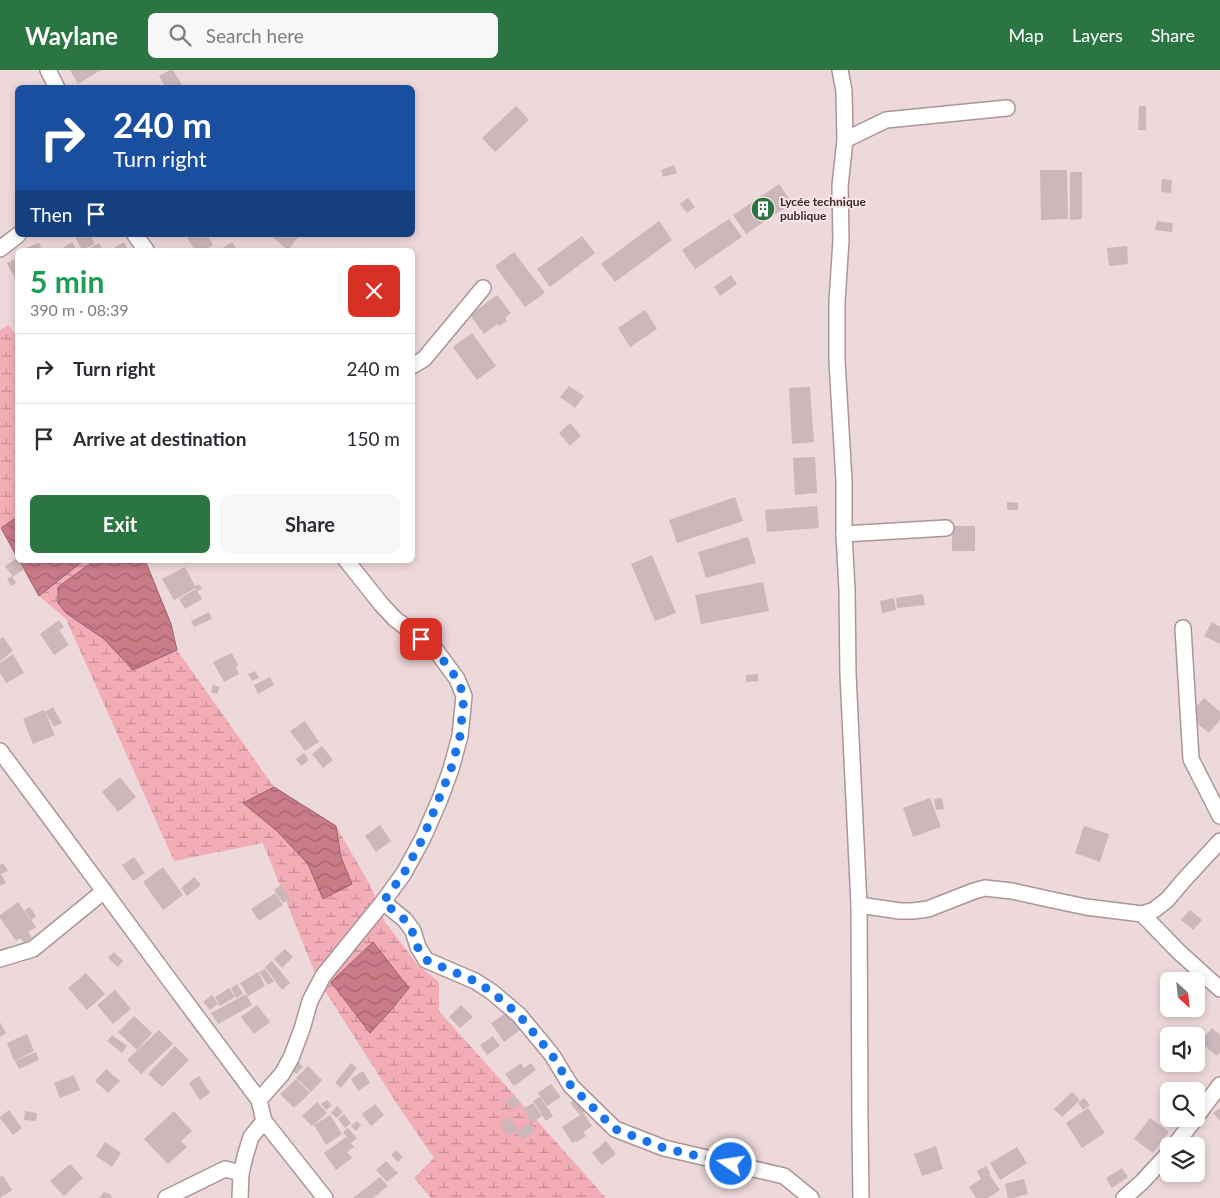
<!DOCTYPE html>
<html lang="en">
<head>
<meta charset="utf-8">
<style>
  :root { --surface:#fff; --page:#f7f7f7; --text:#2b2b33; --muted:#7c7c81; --line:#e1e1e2; --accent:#2b7542 }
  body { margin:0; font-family:Lato,sans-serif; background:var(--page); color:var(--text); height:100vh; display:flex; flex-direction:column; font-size:19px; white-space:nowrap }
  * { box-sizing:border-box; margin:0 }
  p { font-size:16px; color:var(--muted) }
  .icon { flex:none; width:28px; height:28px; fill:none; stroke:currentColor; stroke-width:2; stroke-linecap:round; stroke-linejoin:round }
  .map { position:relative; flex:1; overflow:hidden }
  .drawer { position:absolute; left:15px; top:178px; width:400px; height:315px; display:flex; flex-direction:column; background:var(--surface); border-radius:8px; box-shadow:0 2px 8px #0003 }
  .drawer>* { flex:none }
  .guide { position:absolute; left:15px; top:15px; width:400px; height:152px; border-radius:8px; box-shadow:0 2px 8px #0003; background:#1a4fa0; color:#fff; overflow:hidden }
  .needle { width:32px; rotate:153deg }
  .buttons { position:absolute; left:1160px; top:902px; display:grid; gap:10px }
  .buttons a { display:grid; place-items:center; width:45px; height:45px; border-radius:8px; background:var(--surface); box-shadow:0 2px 8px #0003; font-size:25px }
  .pin { position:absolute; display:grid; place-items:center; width:42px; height:42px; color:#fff; margin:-21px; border-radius:10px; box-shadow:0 2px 8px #0006 }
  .me { position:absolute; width:55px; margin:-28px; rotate:283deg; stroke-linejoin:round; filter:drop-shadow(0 0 4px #0008) }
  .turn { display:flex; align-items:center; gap:18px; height:105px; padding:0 15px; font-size:22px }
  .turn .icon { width:65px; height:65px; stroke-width:2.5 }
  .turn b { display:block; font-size:35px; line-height:42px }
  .then { display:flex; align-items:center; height:48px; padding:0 15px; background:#0003; gap:10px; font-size:19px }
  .round { display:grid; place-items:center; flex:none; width:52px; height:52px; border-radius:8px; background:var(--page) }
  .head { display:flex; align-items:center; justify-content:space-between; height:85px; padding:0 15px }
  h1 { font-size:30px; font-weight:700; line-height:38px; color:#1e9e55 }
  .button { display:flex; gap:10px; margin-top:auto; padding:10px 15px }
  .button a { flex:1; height:58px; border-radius:8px; background:var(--accent); color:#fff; font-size:20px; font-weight:700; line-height:58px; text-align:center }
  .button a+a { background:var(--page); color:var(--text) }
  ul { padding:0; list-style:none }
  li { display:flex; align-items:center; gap:15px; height:70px; padding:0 15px; border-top:1px solid var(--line) }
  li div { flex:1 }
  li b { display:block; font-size:19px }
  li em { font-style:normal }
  header { display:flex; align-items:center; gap:30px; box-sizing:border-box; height:70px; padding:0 25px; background:var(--accent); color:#fff }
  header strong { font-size:24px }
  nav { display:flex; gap:28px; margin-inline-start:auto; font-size:18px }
  .search { width:350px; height:45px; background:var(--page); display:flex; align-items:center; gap:12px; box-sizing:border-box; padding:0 18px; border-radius:8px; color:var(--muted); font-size:19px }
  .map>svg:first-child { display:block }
</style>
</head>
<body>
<header>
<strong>Waylane</strong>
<div class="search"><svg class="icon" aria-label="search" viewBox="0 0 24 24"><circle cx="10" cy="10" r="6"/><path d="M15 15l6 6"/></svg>Search here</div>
<nav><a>Map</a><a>Layers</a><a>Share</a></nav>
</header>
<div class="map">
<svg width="1220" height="1128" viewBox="0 0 1220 1128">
  <defs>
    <pattern id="wetland-marsh" width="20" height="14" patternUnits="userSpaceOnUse" patternTransform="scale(1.25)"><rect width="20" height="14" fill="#f3adb7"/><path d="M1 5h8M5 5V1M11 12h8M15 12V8" fill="none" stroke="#c68d95"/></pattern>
    <pattern id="water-waves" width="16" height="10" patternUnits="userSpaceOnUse" patternTransform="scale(1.25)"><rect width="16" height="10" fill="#c97b88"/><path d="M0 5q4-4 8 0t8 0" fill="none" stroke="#a46570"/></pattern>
  </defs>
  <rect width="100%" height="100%" fill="#edd8da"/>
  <g fill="url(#wetland-marsh)">
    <polygon points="8,255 17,267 17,487 0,456 0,260"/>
    <polygon points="19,490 145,490 171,554 177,580 274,717 336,756 370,815 385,852 417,894 439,912 439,941 606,1128 431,1128 414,1108 434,1088 399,1037 318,910 306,881 263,773 174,791 66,549 39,526"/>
  </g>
  <g fill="url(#water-waves)" stroke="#9c636d">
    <polygon points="17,447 17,487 1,458"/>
    <polygon points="19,490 84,490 39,526"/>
    <polygon points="95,490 145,490 171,554 177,580 133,600 104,569 66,543 58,533 58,517"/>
    <polygon points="274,717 336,756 341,787 352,814 323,829 308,794 277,761 243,733"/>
    <polygon points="373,872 409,918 392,939 370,963 331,912"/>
  </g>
  <g fill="#ccb7ba">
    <polygon points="70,0 101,0 78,14"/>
    <polygon points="170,0 173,0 182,15 177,18 166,18 159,6"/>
    <polygon points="516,36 529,50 495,82 482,68"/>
    <polygon points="1139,36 1146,36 1146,60 1138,60"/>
    <polygon points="674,95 677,103 663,107 661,100"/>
    <polygon points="1040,100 1067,100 1068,149 1041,150"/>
    <polygon points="1070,102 1082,102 1082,149 1070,150"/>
    <polygon points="1162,109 1172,110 1171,123 1161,122"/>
    <polygon points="779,114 792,133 746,164 733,145"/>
    <polygon points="688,128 695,137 687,143 680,134"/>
    <polygon points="729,149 742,167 695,199 682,180"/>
    <polygon points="659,151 672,170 615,212 601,194"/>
    <polygon points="1157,151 1173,153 1172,162 1155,160"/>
    <polygon points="74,165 90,165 95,174 82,180"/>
    <polygon points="192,165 207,165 213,175 204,180 195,180 187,168"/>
    <polygon points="272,165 300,165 288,180 271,166"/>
    <polygon points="582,166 595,183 550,217 537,199"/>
    <polygon points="72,172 76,179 73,180 65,180 64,177"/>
    <polygon points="124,172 128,180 115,180 114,178"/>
    <polygon points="232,172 237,180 219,180"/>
    <polygon points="39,173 42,180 27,180 26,178"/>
    <polygon points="99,173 103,180 86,180"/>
    <polygon points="1127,176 1128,194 1109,196 1107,178"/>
    <polygon points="514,182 545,223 525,237 495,196"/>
    <polygon points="18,188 18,214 7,193"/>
    <polygon points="731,205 737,214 720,226 714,217"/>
    <polygon points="497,225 511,243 505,248 507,251 499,256 497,254 484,264 470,245"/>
    <polygon points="645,240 657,259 630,277 618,258"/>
    <polygon points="472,263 496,296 477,310 453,277"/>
    <polygon points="569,316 584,326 575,338 560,327"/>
    <polygon points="810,317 814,372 792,374 789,318"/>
    <polygon points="570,353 581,366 570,376 559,363"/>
    <polygon points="815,387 817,423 795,425 793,388"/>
    <polygon points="735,427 743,451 677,473 669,450"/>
    <polygon points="1007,432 1018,433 1018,440 1007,440"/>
    <polygon points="817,436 819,458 767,462 765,440"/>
    <rect x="952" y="456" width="23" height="25"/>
    <polygon points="748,467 756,493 706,508 698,482"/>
    <polygon points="652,485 676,543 655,551 631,494"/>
    <polygon points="16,489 24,499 13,507 5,496"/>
    <polygon points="185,497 195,516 199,514 202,519 197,521 196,518 174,530 162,509"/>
    <polygon points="12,506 16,513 11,516 7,509"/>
    <polygon points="763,512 769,541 701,554 695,525"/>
    <polygon points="196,519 202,529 185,539 179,529"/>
    <polygon points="923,524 925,535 897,538 896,528"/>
    <polygon points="894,528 896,540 882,543 880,531"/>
    <polygon points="209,542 212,549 194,557 191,551"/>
    <polygon points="59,550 64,557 53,565 60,561 69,575 54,585 40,564"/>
    <polygon points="1212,552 1220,557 1220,574 1204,566"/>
    <polygon points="3,567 13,581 0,591 0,569"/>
    <polygon points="232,583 238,595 236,597 239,604 224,612 213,592"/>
    <polygon points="13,584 24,603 6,613 0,603 0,593"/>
    <polygon points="255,601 259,608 252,611 248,604"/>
    <polygon points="758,604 758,611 746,612 746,605"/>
    <polygon points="270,607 274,615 258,624 254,615"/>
    <polygon points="213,615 220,617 217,624 211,622"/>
    <polygon points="1204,628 1220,642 1220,650 1209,663 1188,646"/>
    <polygon points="53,637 62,653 54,657 45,642"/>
    <polygon points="44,640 55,665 33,674 23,649"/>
    <polygon points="305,651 319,672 305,681 290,661"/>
    <polygon points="322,676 333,690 323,698 312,684"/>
    <polygon points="304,683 309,690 301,696 296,689"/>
    <polygon points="120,707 136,727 118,742 102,722"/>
    <polygon points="930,728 941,757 913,767 903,738"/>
    <polygon points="942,728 944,739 936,740 934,729"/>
    <polygon points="380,755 391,771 376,782 365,766"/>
    <polygon points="1084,756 1109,764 1100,792 1075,783"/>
    <polygon points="134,787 145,803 133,811 122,795"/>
    <polygon points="3,793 8,801 1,804 6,813 0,816 0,795"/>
    <polygon points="163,797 183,825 163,840 143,812"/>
    <polygon points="194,807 201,815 187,826 181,818"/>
    <polygon points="281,815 290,829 283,833 274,820"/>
    <polygon points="275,823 283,835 259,851 251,839"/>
    <polygon points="18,832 36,857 28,862 32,868 24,873 20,868 16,871 0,848 0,845"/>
    <polygon points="30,837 36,846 31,850 25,840"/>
    <polygon points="1190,840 1202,850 1193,860 1181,850"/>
    <polygon points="285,879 293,887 282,898 274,889"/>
    <polygon points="114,882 123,891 118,897 108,888"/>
    <polygon points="272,891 290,913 282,920 265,897"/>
    <polygon points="265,899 274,911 268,915 259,902"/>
    <polygon points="258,902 265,916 248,926 240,913"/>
    <polygon points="86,903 105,924 87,940 68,918"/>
    <polygon points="237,914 243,924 236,928 231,918"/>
    <polygon points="229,918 235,927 220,936 215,927"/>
    <polygon points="115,920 131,939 113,954 97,935"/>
    <polygon points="246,924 252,935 218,954 211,943"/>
    <polygon points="212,925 218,934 210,940 203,932"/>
    <polygon points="257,935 270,952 254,964 241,947"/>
    <polygon points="461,935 473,947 460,958 449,947"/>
    <polygon points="511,940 523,958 504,972 491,953"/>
    <polygon points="134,946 152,963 137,980 118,962"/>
    <polygon points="0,952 6,963 0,967"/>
    <polygon points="1212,958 1220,965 1220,982 1217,986 1200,972"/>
    <polygon points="159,960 173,974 141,1004 127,990"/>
    <polygon points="27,964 34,981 14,991 7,973"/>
    <polygon points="112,965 127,976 122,983 107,971"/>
    <polygon points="493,966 500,976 487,985 480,975"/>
    <polygon points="175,976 189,990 162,1017 148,1004"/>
    <polygon points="36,982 39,990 19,999 15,991"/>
    <polygon points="299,992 303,997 296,1004 292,999"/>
    <polygon points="351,993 357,998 341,1018 335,1013"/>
    <polygon points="521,993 524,998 531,993 536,1000 514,1016 505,1004"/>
    <polygon points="308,996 322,1010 311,1022 296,1008"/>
    <polygon points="106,999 120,1011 108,1023 95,1011"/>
    <polygon points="363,1001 370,1013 358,1021 351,1009"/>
    <polygon points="74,1005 80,1020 60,1028 54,1013"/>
    <polygon points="199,1006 210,1023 200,1030 189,1013"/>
    <polygon points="296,1009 310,1023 294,1038 280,1024"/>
    <polygon points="551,1014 561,1027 547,1036 538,1023"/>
    <polygon points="1072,1022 1080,1030 1062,1047 1054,1039"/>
    <polygon points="514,1025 520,1034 512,1039 506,1030"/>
    <polygon points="540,1027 553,1046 546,1051 533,1031"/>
    <polygon points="577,1027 587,1039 583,1042 592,1056 583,1062 586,1066 577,1072 576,1071 572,1073 562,1057 580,1045 570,1033"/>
    <polygon points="1084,1028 1090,1035 1083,1040 1078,1033"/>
    <polygon points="327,1030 332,1036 326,1040 321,1034"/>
    <polygon points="317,1032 327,1043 312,1056 302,1046"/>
    <polygon points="533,1033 542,1046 532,1053 523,1039"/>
    <polygon points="375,1034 384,1045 371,1056 362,1044"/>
    <polygon points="337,1036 343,1042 337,1048 331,1043"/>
    <polygon points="1088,1038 1105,1063 1082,1078 1066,1053"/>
    <polygon points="1220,1038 1220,1051 1213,1043"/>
    <polygon points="9,1040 22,1058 13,1065 0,1048 0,1047"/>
    <polygon points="25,1041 37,1043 36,1051 24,1050"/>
    <polygon points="174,1041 192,1061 181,1071 187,1077 168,1094 144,1069"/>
    <polygon points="344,1044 351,1053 345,1058 338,1049"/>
    <polygon points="330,1045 342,1064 326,1075 314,1055"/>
    <polygon points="510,1047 518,1059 508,1066 500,1054"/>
    <polygon points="1150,1048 1169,1062 1153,1083 1134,1069"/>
    <polygon points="357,1051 361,1055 356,1061 351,1056"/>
    <polygon points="530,1053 536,1061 522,1070 516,1062"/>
    <polygon points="348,1058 357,1068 351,1073 343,1062"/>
    <polygon points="346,1067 354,1077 347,1082 352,1088 336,1100 324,1083"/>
    <polygon points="606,1071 616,1084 602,1095 592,1083"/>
    <polygon points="105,1072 121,1083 112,1097 96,1086"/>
    <polygon points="936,1076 943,1099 922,1106 914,1084"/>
    <polygon points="1017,1077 1027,1093 1000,1110 990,1093"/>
    <polygon points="396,1080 403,1087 398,1092 391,1085"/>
    <polygon points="386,1091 398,1103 387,1112 376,1100"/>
    <polygon points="70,1094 83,1108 64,1126 50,1111"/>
    <polygon points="986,1096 990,1103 989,1104 1000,1120 988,1128 976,1128 969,1117 981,1109 977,1101"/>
    <polygon points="1122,1098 1128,1107 1112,1118 1106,1108"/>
    <polygon points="3,1106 12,1120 0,1128 0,1107"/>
    <polygon points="380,1107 388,1116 373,1128 353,1128"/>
    <polygon points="1024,1109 1028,1124 1013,1128 1008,1128 1005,1114"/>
    <polygon points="104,1122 110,1124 112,1128 99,1128"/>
  </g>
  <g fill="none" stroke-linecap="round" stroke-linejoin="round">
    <g stroke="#aa9698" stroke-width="18">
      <g id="minor">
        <polyline points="48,0 57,18"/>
        <polyline points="840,0 844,21 845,70 840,116 841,170 837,232 837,291 844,411 844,464 847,520 848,604 859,835 860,1055 861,1128"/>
        <polyline points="845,70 886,50 1007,38"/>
        <polyline points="135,165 146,180"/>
        <polyline points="0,179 18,165"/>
        <polyline points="412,296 424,289 483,218"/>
        <polyline points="844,464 946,458"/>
        <polyline points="1183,558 1191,689 1220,746"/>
        <polyline points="0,681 53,752 168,908 259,1030 264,1051 325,1128"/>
        <polyline points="383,832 405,850 413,861 418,877 426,890 475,911 492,922 519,945 552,985 571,1016 615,1059 664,1078 784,1106 811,1128"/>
        <polyline points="859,835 900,841 913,841 928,839 974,821 985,818 1012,821 1048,829 1086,837 1142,844 1154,840 1167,830 1184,810 1220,771"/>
        <polyline points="1142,844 1179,882 1220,919"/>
        <polyline points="0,889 33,879 104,821"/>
        <polyline points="259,1030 282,1004 291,988 302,959 310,931 323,906 383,832 404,803 423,768 440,729 451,699 460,666 464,626 457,609 435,579 395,549 381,534 346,490"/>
        <polyline points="1196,1047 1220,1015"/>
        <polyline points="1174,1076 1195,1049"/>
        <polyline points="166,1128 225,1099 241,1103"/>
        <polyline points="240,1128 241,1103 246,1083 251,1067 264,1051"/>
        <polyline points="1124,1128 1142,1112 1169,1083"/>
      </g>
    </g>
    <use href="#minor" stroke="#fff" stroke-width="15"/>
  </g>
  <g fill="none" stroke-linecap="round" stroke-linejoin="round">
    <polyline stroke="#1a73e8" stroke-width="9" stroke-dasharray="0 16.2" points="421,569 435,579 457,609 464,626 460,666 451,699 423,768 404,803 383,832 405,850 412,861 418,878 426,890 475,911 492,922 519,945 552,985 571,1016 615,1059 664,1078 731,1094"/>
  </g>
  <defs>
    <g id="building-disc" transform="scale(1.25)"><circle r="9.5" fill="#2b7542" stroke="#fbe5e8"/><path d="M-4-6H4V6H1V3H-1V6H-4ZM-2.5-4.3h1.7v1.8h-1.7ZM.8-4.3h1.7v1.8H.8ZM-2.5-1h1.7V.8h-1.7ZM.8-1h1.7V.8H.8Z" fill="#fff"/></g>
  </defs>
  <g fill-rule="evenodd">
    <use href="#building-disc" x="763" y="139"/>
  </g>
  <g text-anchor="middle" stroke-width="4" stroke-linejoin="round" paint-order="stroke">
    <g font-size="12" font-weight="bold" fill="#342c2d" stroke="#fbe5e8" text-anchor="start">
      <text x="780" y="136">Lycée technique<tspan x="780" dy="14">publique</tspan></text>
    </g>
  </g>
</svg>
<div class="buttons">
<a><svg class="needle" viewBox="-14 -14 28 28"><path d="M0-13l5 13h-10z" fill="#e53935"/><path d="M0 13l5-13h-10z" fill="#7c7c81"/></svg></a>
<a><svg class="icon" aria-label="sound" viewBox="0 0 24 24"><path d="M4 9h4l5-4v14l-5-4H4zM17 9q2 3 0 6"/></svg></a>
<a><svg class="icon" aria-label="search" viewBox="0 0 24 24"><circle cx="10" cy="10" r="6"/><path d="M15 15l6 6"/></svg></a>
<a><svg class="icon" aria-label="layers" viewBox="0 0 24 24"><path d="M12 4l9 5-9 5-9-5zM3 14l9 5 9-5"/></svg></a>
</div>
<div class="pin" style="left:421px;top:569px;background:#d93025"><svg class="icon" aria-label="arrive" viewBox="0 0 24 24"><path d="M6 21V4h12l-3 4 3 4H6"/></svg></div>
<svg class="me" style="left:731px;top:1094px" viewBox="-20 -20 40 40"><circle r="17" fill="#1a73e8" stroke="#fff" stroke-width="3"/><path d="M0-11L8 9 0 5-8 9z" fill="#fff"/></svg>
<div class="guide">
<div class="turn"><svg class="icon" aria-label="right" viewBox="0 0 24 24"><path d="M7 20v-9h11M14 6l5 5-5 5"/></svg><div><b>240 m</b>Turn right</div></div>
<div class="then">Then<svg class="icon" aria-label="arrive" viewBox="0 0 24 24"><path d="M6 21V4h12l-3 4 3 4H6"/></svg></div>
</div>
<section class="drawer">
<div class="head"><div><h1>5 min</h1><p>390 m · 08:39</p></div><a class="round" style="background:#d93025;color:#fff"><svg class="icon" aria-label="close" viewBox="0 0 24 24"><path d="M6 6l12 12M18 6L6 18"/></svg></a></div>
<ul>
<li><svg class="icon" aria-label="right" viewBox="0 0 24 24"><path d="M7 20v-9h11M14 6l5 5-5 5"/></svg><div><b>Turn right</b></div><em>240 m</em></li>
<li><svg class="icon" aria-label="arrive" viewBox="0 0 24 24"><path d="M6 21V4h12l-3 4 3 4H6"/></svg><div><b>Arrive at destination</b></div><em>150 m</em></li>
</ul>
<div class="button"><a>Exit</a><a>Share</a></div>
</section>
</div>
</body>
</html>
